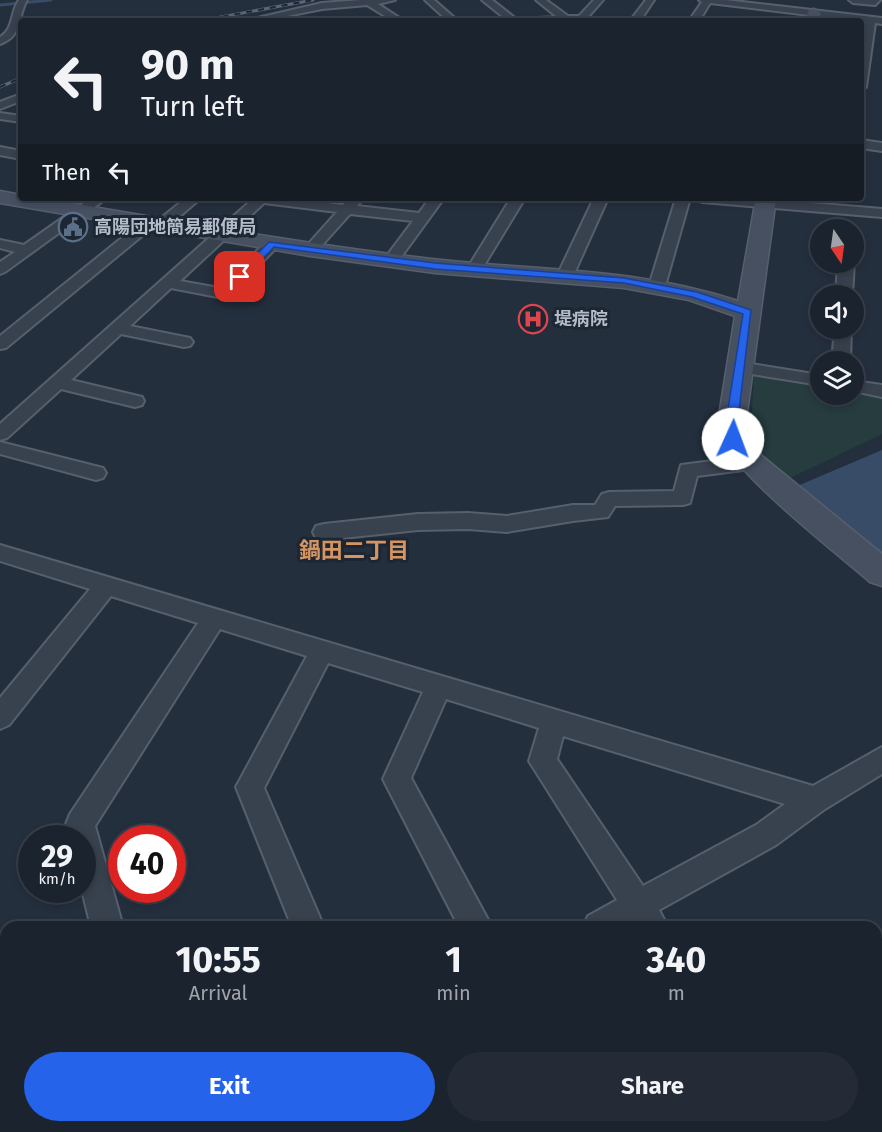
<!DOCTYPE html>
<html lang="en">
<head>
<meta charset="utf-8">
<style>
  :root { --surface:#1b232e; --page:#242b36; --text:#f1f3f6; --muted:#a0a4aa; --line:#39404a; --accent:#2563eb }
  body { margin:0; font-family:"Fira Sans","Noto Sans JP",sans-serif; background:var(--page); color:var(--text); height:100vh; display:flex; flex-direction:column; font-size:22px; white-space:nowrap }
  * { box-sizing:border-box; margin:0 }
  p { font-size:20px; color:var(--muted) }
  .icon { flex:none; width:33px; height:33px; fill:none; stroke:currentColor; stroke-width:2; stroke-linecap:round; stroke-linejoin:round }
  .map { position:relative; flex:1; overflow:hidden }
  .drawer { position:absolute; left:0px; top:921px; width:882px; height:212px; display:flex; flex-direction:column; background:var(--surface); border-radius:18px 18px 0 0; box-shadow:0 3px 9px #0003,0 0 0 2px var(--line) }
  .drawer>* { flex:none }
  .banner { position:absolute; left:18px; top:18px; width:846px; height:183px; border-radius:6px; box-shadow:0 3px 9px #0003,0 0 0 2px var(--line); background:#1b232e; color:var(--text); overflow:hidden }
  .needle { width:39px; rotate:167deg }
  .tools { position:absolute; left:810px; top:219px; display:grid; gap:12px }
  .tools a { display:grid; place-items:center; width:54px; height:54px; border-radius:50%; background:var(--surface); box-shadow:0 3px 9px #0003,0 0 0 2px var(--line); font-size:30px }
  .speed { position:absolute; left:18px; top:825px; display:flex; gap:12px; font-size:30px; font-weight:700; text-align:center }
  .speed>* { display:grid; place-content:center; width:78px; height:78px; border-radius:50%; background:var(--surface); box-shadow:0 3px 9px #0003,0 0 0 2px var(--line); line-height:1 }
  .speed small { font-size:15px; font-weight:400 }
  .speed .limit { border:9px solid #d22; background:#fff; color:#111 }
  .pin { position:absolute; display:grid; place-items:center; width:51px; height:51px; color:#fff; margin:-26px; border-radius:12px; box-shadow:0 3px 9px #0006 }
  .me { position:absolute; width:66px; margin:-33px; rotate:2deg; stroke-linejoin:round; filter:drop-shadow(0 0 4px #0008) }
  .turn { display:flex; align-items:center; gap:21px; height:126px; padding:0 24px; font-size:27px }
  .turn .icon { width:78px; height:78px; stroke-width:2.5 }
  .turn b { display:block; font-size:42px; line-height:51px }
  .then { display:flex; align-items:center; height:57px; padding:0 24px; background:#0003; gap:12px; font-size:22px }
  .eta { display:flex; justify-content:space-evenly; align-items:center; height:102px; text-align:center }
  .eta b { font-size:36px; font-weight:700; line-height:42px }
  .primary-button { display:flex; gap:12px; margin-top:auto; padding:12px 24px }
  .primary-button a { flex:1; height:69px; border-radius:36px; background:var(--accent); color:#fff; font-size:24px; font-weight:700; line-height:69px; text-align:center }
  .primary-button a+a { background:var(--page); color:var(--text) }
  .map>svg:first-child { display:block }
</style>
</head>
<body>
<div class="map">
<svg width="882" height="1132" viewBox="0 0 882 1132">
  <rect width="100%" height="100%" fill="#242f3e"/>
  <polygon fill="#263c3f" points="754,375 820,386 820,394 854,394 854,391 882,396 882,434 788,479 756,450 750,441"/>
  <polygon fill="#394c67" points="882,450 882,558 795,487"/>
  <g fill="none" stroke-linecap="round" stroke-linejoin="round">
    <polyline stroke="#394c67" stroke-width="3" points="0,5 51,0"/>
    <g stroke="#565f6c" stroke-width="4">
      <g id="street">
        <path d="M19,0h8c-10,17 -4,36 -27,44v-7c14,-8 10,-24 19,-37z"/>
        <polygon points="361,0 395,0 378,4 404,21 393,21 367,5 322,9 262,21 244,21 322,3"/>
        <polygon points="425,0 434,0 458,21 448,21"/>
        <polygon points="482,0 492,0 519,21 508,21"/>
        <polygon points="536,0 546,0 568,16 579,16 594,0 603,0 588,17 606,21 532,21 537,18 557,17"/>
        <polygon points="646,0 654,0 640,21 630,21"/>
        <polygon points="699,0 725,0 882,18 882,24 875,23 866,87 861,90 861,54 866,22 710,3 699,21 689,21 702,2"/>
        <polygon points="849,0 880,0 875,5 853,3"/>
        <polygon points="21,94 21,101 0,109 0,102"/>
        <polygon points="0,113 21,116 21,122 0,119"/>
        <polygon points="861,140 882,143 882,151 861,148"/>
        <polygon points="0,147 21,151 21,159 0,155"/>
        <polygon points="91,198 107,198 5,272 0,274 0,262 15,252 0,248 0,240 24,245"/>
        <polygon points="186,198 201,198 166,228 161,229 154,226 6,348 0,349 0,336 144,220 149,219 156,222"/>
        <polygon points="254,198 287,198 343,205 349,198 358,198 361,201 357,206 419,213 430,198 444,198 396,264 391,266 383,261 413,221 350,214 315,253 310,254 303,250 337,212 264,203 180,281 219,288 267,241 277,241 279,244 277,247 229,296 223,298 171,288 130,326 190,338 193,342 190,346 184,347 121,334 71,380 142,397 144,401 142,405 135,407 61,389 7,438 0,440 0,424"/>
        <polygon points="511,198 525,198 480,272 470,272 467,269"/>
        <polygon points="594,198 608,198 573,276 570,279 560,279 557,276"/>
        <polygon points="676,198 690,198 665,286 657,291 649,286"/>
        <polygon points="695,198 751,198 882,209 882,217 702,202"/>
        <polygon points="838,262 854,262 852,296 836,296"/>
        <polygon points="835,328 851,328 850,362 832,362"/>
        <polygon points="739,362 820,375 820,385 733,371 730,367 733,363"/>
        <polygon points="854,381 882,385 882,397 854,391"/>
        <polygon points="0,442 103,468 106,473 103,478 96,480 0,454"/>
        <polygon points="752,456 759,458 762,463 759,468 697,476 690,503 683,505 615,506 608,517 573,521 507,532 468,529 418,530 324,540 316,538 313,532 316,526 324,524 418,514 468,513 507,516 573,505 595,505 602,494 609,492 674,491 681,465"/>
        <path d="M0,545l813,241 69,-39v27l-57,35 -49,36 -117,65 9,17h-85l5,-11 29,-16 -88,-139 10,-33 -93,-29 -35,79 81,149h-33l-76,-148 40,-87 -95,-29 -64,125 60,139h-32l-56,-140 71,-131 -87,-27 -125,197 28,101h-32l-9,-37v-52h-13l-3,-14 4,-10 128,-191 -87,-27 -102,129 -9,4v-31l90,-109 -90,-28zM563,736l222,68 -29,21 -113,61 -86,-127z"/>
        <polygon points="882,989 882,1025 876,1028 876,992"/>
        <polygon points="142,1126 178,1126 179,1132 143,1132"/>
        <polygon points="195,1126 239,1126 237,1132 193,1132"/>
        <polygon points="366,1126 402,1126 404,1132 368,1132"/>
        <polygon points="565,1126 602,1126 604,1132 567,1132"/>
        <polygon points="765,1126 803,1126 805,1132 767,1132"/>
      </g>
    </g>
    <g stroke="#565f6c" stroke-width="3">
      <g id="secondary">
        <polygon points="814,9 821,13 819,21 805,21 809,10"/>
        <path d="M0,191l21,4v3h20c130,22 260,46 391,61 106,12 203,8 306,42l18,-103h20l-31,230 2,9 15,19 120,98v32l-12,-4c-33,-29 -147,-116 -153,-154l18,-112 -46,-16 -65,-12 -189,-15 -125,-17 -310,-53z"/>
      </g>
    </g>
    <use href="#street" fill="#38414e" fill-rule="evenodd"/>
    <use href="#secondary" fill="#465061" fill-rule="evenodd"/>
    <g stroke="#5a6575" stroke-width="3">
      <g id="rail">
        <polyline points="199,21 313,0"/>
        <polyline points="0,87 21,78"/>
      </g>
    </g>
    <use href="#rail" stroke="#1d2633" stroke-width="2" stroke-dasharray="6" stroke-linecap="butt"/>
  </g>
  <polygon fill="#2563eb" stroke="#184099" stroke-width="1.5" points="269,242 435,263 624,278 697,292 751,310 737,428 739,439 737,442 729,442 725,428 743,314 692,297 624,283 435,269 274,247 243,279 236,279 236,275"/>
  <defs>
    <g id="civic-ring" transform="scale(1.5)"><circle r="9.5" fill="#1d2633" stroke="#5c6f8a" stroke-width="1.5"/><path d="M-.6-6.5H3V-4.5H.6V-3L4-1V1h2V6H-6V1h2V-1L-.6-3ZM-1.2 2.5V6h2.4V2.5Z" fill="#5c6f8a"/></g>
    <g id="hospital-ring" transform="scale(1.5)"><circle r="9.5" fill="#1d2633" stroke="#e0444e" stroke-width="1.5"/><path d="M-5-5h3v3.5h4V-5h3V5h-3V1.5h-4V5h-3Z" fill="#e0444e"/></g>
  </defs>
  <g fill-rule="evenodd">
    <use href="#civic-ring" x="73" y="227"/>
    <use href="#hospital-ring" x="533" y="319"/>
  </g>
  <g text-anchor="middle" stroke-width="6" stroke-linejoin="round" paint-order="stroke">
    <g font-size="18" font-weight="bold" fill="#b4bcc9" stroke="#1d2633" text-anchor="start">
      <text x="94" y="233">高陽団地簡易郵便局</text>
      <text x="554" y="325">堤病院</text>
    </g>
    <g font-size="22" font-weight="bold" fill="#d59563" stroke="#1d2633">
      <text x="354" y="558">鍋田二丁目</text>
    </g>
  </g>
</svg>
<div class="tools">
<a><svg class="needle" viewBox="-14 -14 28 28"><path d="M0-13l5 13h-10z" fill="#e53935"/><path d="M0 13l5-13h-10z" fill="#a0a4aa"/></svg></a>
<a><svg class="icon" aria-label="sound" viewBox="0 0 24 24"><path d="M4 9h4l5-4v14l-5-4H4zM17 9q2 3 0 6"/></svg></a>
<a><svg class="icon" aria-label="layers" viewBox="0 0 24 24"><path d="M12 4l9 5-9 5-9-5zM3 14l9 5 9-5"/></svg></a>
</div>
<div class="speed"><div>29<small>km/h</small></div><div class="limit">40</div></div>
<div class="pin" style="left:240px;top:277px;background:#d93025"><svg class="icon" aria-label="arrive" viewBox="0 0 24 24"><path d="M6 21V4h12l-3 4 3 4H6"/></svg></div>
<svg class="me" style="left:733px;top:439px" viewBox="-20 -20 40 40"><circle r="19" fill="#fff"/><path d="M0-13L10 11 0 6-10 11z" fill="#2563eb"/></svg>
<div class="banner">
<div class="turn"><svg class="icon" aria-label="left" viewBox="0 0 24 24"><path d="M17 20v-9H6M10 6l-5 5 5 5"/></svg><div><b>90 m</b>Turn left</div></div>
<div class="then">Then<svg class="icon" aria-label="left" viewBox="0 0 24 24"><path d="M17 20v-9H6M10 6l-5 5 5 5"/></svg></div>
</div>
<section class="drawer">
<div class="eta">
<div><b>10:55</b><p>Arrival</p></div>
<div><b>1</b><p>min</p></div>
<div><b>340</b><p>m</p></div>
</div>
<div class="primary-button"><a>Exit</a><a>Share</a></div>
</section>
</div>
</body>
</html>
